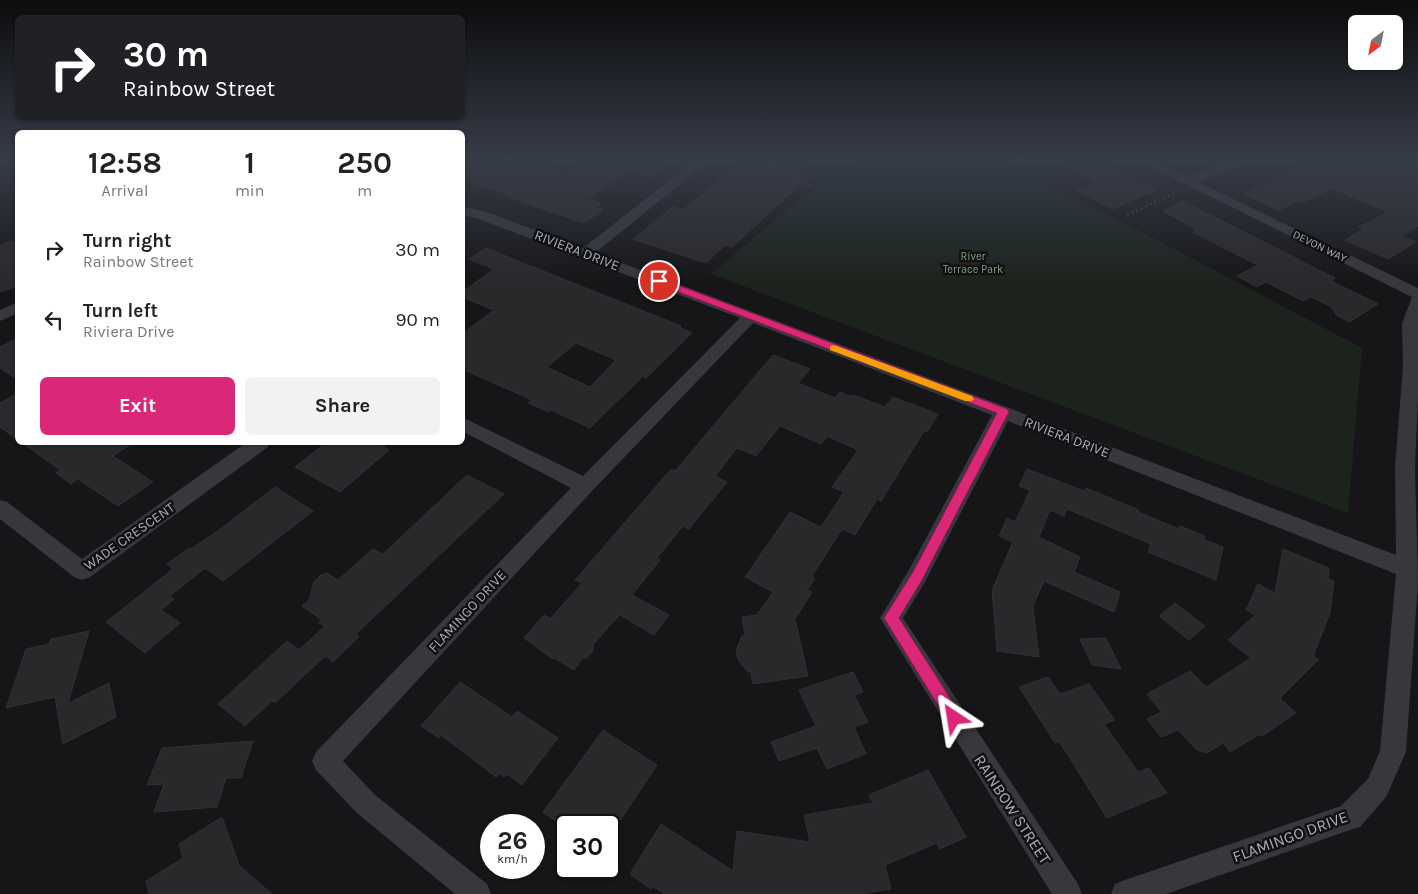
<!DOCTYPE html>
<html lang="en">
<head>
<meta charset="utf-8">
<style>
  :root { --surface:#fff; --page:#f2f2f2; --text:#222; --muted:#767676; --accent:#db2777 }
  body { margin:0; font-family:Karla,sans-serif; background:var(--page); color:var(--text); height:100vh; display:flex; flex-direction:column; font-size:19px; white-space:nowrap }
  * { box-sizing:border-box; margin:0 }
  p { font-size:16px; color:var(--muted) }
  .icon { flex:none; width:28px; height:28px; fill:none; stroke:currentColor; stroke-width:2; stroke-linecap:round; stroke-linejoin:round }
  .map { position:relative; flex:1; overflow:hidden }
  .panel { position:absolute; left:15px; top:130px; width:450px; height:315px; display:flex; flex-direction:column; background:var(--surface); border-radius:8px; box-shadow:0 1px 4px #0004 }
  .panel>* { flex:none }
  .top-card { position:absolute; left:15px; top:15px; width:450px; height:105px; border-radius:8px; box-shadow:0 1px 4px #0004; background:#202124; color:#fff; overflow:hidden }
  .needle { width:32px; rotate:212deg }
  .fabs { position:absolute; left:1348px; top:15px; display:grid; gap:10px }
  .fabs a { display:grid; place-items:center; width:55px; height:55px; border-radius:8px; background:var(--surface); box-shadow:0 1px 4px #0004; font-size:25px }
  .speed { position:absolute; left:480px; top:814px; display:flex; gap:10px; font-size:25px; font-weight:700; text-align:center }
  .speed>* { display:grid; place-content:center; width:65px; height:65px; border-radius:50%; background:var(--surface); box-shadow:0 1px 4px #0004; line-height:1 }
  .speed small { font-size:12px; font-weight:400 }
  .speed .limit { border:2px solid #111; border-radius:8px; background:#fff; color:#111 }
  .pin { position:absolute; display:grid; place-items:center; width:42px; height:42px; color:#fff; margin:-21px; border:2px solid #fff; border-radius:50%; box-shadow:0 1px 5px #0007 }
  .me { position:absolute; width:55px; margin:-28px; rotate:327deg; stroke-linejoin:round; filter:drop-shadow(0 0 4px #0008) }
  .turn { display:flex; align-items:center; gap:18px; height:105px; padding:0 25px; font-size:22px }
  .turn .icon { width:65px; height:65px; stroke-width:2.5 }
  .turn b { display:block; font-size:35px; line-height:42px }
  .eta { display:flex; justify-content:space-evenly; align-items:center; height:85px; text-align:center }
  .eta b { font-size:30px; font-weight:700; line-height:35px }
  .primary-button { display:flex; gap:10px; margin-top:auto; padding:10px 25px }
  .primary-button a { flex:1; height:58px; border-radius:8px; background:var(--accent); color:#fff; font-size:20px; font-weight:700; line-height:58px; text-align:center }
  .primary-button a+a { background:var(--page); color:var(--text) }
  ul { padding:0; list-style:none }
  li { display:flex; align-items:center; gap:15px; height:70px; padding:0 25px }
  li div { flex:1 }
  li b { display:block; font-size:19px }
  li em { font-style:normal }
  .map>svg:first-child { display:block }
</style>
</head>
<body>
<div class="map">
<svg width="1418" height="894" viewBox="0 0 1418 894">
  <rect width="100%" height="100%" fill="#161618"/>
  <polygon fill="#1c231d" points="872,159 998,159 1136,229 1362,348 1348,513 711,274 817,185"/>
  <g fill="#29292c" stroke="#303034" fill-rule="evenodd">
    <polygon points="462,159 520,159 566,175 590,159 674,159 651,177 629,170 588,199 601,204 596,207 603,210 584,223 507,197 509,196 462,178"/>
    <polygon points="750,159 822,159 799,170 812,177 796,188 732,247 725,245 706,263 633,239 673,207 683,210 726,175"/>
    <polygon points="1051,159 1096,159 1156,190 1113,209 1076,190 1096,182"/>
    <polygon points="1314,159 1418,159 1418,226 1401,236 1416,242 1388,259 1345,240 1363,229 1359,227 1388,212 1332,188 1302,203 1298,201 1279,210 1244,194"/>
    <polygon points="1183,201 1335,278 1331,281 1378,304 1349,322 1336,315 1332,307 1311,297 1303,301 1266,282 1257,287 1237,276 1258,265 1193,232 1197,230 1163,211"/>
    <polygon points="13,241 18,250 18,286 0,292 0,245"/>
    <path d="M486,248l195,78 -2,1 13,6 -46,45 -3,-2 -53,52 -39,-18 -3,2 -20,-9 4,-3 -70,-31v-35l32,-24 -32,-13v-5l32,-23 -25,-10zM576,343l40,17 -26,27 -43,-20z"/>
    <polygon points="18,338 18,380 0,368 0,347"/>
    <polygon points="773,355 810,369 798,383 835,398 840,392 852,397 853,395 885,407 893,397 938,414 927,432 924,431 881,501 877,499 855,535 842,529 812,576 815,578 807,590 812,592 795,619 808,676 753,684 751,672 748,672 738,660 736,650 742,636 745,636 742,617 757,615 773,592 745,577 790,512 821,527 844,492 832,487 858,450 827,436 821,444 780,426 756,456 737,448 715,476 727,482 689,529 683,526 657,558 660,560 632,595 669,615 654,635 620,615 604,632 593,645 593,650 587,658 583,658 574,670 554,658 553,659 524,638 544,615 550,619 582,583 575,580 671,469 675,471"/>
    <polygon points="18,393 18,440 0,427 0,403"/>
    <polygon points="21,442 134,442 113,456 153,482 118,506 78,479 71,484 56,473 60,470"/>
    <polygon points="327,442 377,442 389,450 340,492 295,467"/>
    <polygon points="1027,469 1084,491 1086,488 1139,510 1138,512 1179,529 1180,526 1205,536 1204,540 1223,547 1216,580 1148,552 1151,544 1067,509 1064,516 1050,510 1039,537 1080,557 1074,572 1120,592 1114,612 1044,581 1033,606 1039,657 997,651 992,590 1013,542 999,536 1007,518 1015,522 1030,490 1019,486"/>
    <polygon points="467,475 504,494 356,634 359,637 333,662 325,656 275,703 272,701 245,726 218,704 287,641 299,650 325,626 319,623 322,620 302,606 309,600 314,582 321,575 327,573 338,580 373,549 383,554"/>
    <polygon points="275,487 313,511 223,581 205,568 170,596 174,599 161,610 180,623 145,653 106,622 173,569 167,564 189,548 191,549 219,530"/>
    <polygon points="1283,549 1329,568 1328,579 1334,581 1330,613 1313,656 1318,660 1280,698 1296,713 1262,736 1260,734 1230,752 1223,743 1207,753 1197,750 1178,730 1161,737 1147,719 1161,712 1147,694 1190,671 1206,687 1251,658 1228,640 1255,615 1246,610 1258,584 1275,593"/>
    <polygon points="1175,603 1205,626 1189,640 1159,616"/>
    <polygon points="89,631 68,703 109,683 116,717 63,744 55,697 6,708 26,649 49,644 51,639"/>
    <polygon points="1106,638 1121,669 1092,665 1080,639"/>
    <polygon points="853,672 863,692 854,695 868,722 854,727 866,754 827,769 817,748 779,761 771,742 816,726 799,690"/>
    <polygon points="1048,677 1060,694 1089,684 1115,720 1104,724 1138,772 1149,768 1167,793 1107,818 1059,741 1055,743 1019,687"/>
    <polygon points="460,682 512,717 517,711 558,738 522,785 507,774 504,777 499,773 496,777 441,735 439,738 421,726"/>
    <polygon points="603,730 657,765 617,825 561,825 543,812"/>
    <polygon points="253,741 241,778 226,778 217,807 154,812 164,784 147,785 162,748"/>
    <polygon points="928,770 966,837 940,849 937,843 885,865 891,889 860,894 664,894 653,886 651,889 630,874 661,824 733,871 737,831 810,842 804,815 873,803 869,795"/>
    <polygon points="222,817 239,865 272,894 149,894 146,881 183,858 179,844"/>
  </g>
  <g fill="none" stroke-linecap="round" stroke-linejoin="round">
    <g stroke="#3d3f44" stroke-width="2.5" stroke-dasharray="2 3" stroke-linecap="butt">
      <polyline points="760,159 811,186"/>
      <polyline points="1127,215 1178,192"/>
    </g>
    <g fill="#37383d" fill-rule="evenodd">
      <polygon points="697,159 711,159 595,253 1009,408 1396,555 1395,467 1403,366 1402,324 1412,297 1135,159 1151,159 1187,177 1233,159 1250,159 1248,162 1198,182 1418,288 1418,397 1415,467 1418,582 1406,752 1386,797 1360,827 1350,830 1166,894 1111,894 1115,884 1125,880 1341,806 1368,779 1380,751 1396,574 1008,421 925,582 903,618 1078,884 1082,894 1052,894 880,618 909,570 992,415 753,323 592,491 343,761 375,795 487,884 491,894 455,894 357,813 316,770 312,761 316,752 571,488 462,431 462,417 583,476 740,318 476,218 462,215 462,207 484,211 583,248"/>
      <polygon points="18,302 18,313 0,321 0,310"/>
      <polygon points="247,442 270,442 268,447 90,577 82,580 74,577 0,519 0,500 7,502 82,559"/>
    </g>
  </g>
  <linearGradient id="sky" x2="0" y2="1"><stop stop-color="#0c0c0d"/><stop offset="0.56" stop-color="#363c48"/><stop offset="1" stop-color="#363c48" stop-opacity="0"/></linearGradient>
  <rect width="1418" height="284" fill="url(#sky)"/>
  <polygon fill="#db2777" stroke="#8e194d" points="659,278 1007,409 1009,412 922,580 899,618 959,712 962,718 959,723 954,725 949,723 884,618 913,572 997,413 655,283 655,279"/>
  <polygon fill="#f59e0b" points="834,345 972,396 974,399 972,401 965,401 830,350 830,346"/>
  <g text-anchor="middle" stroke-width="5" stroke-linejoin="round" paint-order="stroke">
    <g font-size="11" fill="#a8adb8" stroke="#111113">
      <text transform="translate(1320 246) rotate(26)" y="4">DEVON WAY</text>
    </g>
    <g font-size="11" fill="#7fa381" stroke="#111113">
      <text x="973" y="260">River<tspan x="973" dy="13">Terrace Park</tspan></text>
    </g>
    <g font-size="14" fill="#a8adb8" stroke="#111113">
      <text transform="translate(577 250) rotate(21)" y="5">RIVIERA DRIVE</text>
      <text transform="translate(1067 437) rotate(21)" y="5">RIVIERA DRIVE</text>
      <text transform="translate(129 536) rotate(-35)" y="5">WADE CRESCENT</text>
      <text transform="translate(467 611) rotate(-47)" y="5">FLAMINGO DRIVE</text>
    </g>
    <g font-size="16" fill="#a8adb8" stroke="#111113">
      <text transform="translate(1013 809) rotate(57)" y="6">RAINBOW STREET</text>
      <text transform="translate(1290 836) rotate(-20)" y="6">FLAMINGO DRIVE</text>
    </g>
  </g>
</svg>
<div class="fabs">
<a><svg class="needle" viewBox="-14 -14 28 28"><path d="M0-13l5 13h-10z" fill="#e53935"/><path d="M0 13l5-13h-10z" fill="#767676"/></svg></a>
</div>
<div class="speed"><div>26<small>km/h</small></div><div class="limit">30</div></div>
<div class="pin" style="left:659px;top:281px;background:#d93025"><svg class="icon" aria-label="arrive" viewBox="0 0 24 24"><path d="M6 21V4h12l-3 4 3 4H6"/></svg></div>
<svg class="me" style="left:954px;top:718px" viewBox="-20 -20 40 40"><path d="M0-17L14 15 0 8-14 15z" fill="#db2777" stroke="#fff" stroke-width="4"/></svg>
<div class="top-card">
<div class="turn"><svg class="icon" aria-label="right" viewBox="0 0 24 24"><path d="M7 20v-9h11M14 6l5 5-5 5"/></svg><div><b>30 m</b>Rainbow Street</div></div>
</div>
<section class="panel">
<div class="eta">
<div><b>12:58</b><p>Arrival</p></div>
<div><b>1</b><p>min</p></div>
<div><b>250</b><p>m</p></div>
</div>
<ul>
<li><svg class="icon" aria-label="right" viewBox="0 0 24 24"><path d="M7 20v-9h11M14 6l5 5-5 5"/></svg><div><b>Turn right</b><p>Rainbow Street</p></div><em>30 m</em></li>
<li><svg class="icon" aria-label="left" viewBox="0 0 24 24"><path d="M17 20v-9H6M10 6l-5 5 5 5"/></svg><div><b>Turn left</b><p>Riviera Drive</p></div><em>90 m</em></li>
</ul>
<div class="primary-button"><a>Exit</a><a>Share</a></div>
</section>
</div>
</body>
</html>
